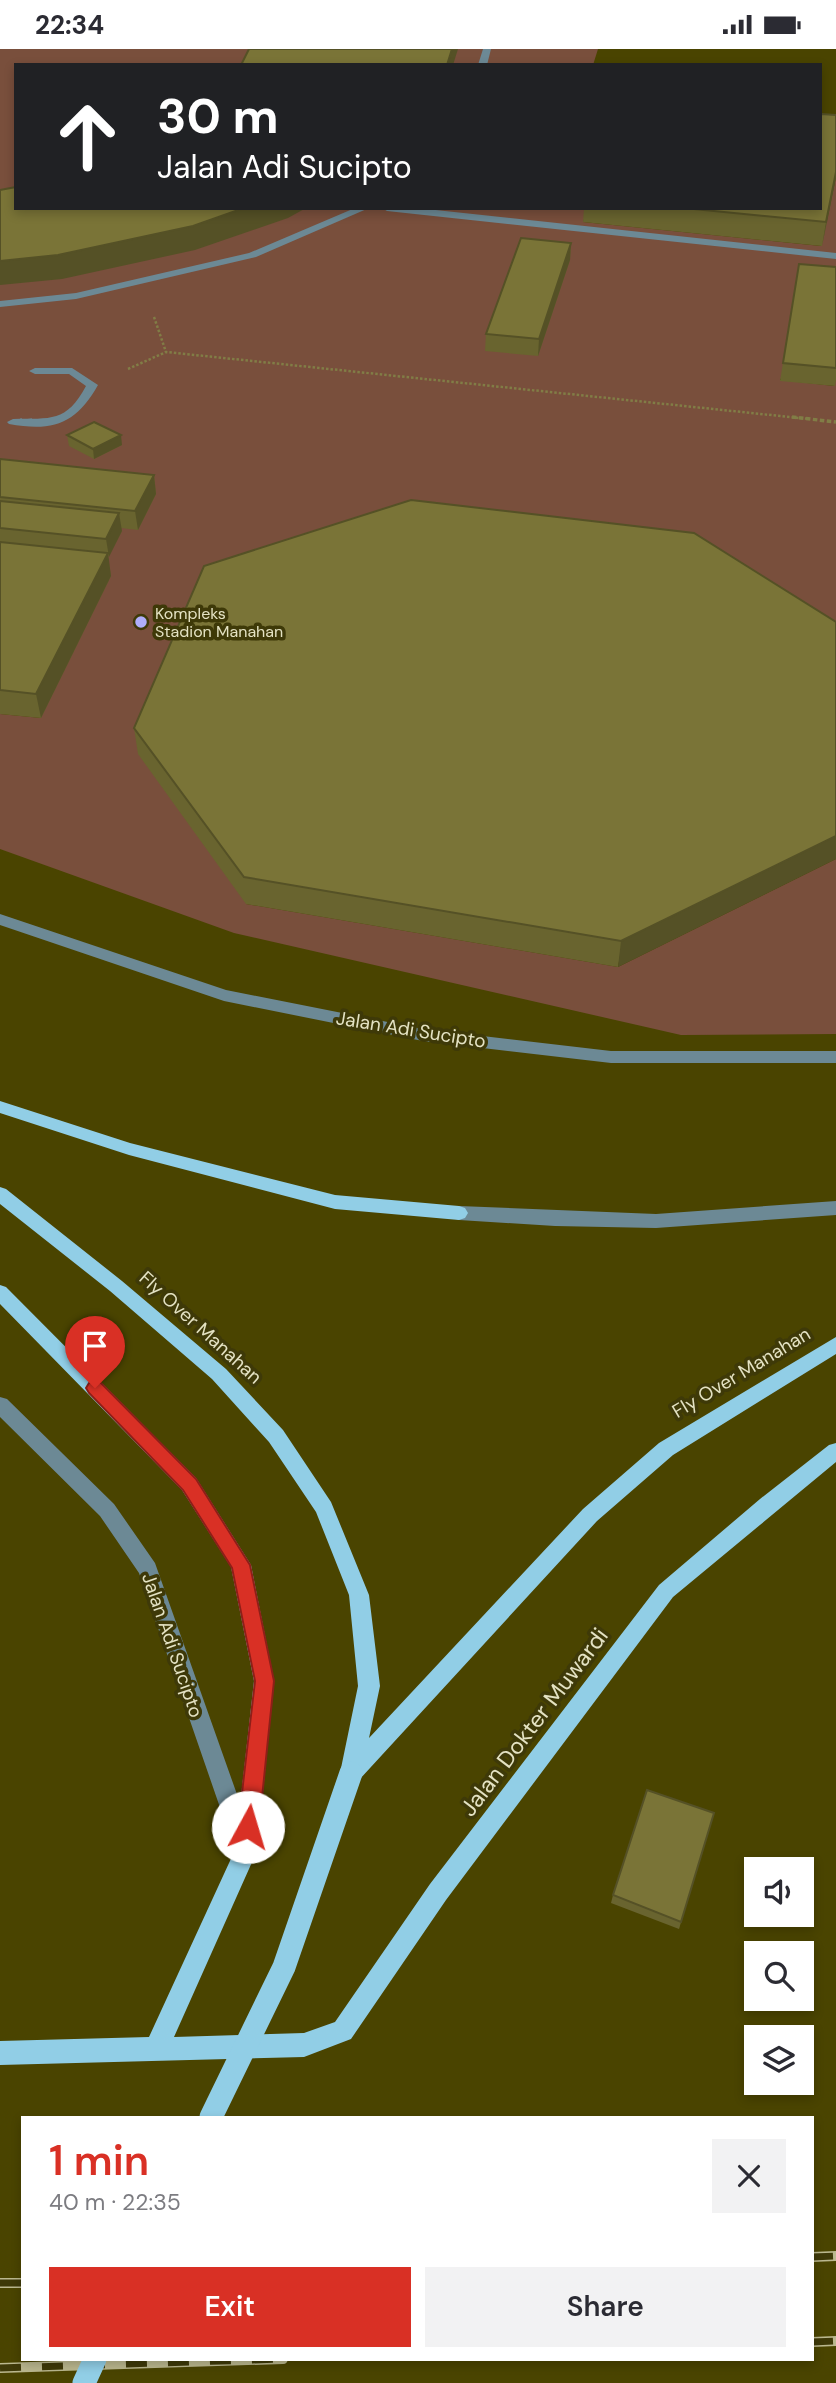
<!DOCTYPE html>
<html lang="en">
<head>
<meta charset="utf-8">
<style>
  :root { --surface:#fff; --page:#f2f2f3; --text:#2b2b33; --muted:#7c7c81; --accent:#d93025 }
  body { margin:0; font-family:"DM Sans",sans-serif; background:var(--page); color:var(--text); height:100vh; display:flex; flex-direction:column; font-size:26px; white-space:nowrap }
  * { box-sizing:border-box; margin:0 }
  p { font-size:23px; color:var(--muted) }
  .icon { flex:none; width:38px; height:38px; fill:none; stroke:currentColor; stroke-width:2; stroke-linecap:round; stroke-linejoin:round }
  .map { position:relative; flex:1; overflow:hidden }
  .sheet { position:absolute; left:21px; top:2067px; width:793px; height:245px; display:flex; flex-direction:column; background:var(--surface); border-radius:0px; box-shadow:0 4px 10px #0003 }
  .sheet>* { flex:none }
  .banner { position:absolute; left:14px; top:14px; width:808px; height:147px; border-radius:0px; box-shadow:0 4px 10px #0003; background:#202124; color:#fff; overflow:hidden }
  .buttons { position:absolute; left:744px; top:1808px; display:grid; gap:14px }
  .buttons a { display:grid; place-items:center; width:70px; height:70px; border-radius:0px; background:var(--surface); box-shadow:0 4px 10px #0003; font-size:35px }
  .pin { position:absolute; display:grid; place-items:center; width:60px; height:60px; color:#fff; margin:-72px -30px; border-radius:50% 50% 50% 0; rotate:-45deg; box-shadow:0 0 7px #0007 }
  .pin .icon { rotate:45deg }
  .me { position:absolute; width:77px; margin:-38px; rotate:6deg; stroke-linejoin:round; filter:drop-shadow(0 0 5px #0008) }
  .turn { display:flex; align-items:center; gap:24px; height:147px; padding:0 28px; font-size:32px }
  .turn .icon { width:91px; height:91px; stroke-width:2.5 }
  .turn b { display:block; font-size:49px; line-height:60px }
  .round { display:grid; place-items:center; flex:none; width:74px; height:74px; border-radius:0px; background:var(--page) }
  .headline { display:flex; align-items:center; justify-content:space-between; height:119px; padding:0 28px }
  h1 { font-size:42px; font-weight:600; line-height:52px; color:var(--accent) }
  .cta { display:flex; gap:14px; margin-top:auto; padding:14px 28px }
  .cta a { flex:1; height:80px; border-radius:0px; background:var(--accent); color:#fff; font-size:28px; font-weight:600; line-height:80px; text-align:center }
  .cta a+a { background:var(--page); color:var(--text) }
  .status { display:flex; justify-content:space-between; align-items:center; height:49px; padding:0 35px; background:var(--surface); direction:ltr }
  .status svg { height:19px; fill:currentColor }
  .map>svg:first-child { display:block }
</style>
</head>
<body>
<div class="status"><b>22:34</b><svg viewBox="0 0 49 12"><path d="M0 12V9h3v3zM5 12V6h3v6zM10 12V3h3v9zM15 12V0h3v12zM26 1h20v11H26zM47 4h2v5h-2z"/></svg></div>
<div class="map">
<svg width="836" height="2334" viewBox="0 0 836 2334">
  <rect width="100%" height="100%" fill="#4a4400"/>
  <polygon fill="#794f3c" points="0,0 598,0 593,16 16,16 16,159 588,159 583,173 821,197 836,128 836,236 780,331 834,337 836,329 836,603 246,855 618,918 836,810 836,985 681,986 234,884 0,800 0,665 41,669 0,429"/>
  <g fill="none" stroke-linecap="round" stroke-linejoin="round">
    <g stroke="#817d46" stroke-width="2.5" stroke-dasharray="2.5 2" stroke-linecap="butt">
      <polyline points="154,268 166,303"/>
      <polyline points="128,320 166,303 809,370"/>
    </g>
    <polyline stroke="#817d46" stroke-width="3.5" stroke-dasharray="4.5 2.5" stroke-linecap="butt" points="792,368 836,373"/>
    <g fill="#6c8995" fill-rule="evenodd">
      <polygon points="483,0 491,0 487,16 478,16"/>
      <polygon points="355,159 369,159 256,208 76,250 0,258 0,252 76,244 249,204"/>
      <polygon points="382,159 417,159 836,204 836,210 387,162"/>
      <path d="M72,319l26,17c-22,39 -45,47 -89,39l-2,-2 6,-3c38,-1 53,4 73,-33l-17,-12h-34l-6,-3 6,-3z"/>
      <polygon points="0,865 226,941 423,980 611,1002 836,1002 836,1014 611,1014 423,992 224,952 0,876"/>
      <polygon points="836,1152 836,1166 656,1179 555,1177 459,1171 453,1169 450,1164 453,1159 459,1157 656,1165"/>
      <polygon points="0,1348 7,1350 114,1455 155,1514 256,1799 253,1807 245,1810 237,1807 234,1799 139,1524 100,1467 0,1368"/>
    </g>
    <g fill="#91cee6" fill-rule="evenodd">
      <polygon points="0,1052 130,1094 335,1146 459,1157 465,1159 468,1164 465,1169 459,1171 335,1160 129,1106 0,1064"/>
      <polygon points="0,1138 6,1140 122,1232 226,1320 283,1381 331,1453 369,1546 380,1637 369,1689 583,1460 659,1394 836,1288 836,1305 673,1406 597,1472 359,1731 351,1734 343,1731 340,1724 358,1637 349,1546 316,1463 269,1393 212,1330 110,1242 0,1155"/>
      <polygon points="0,1236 6,1238 196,1429 251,1516 274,1632 257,1802 174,1988 304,1984 335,1973 430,1835 659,1536 760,1450 829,1396 836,1394 836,1413 673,1548 446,1851 351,1990 304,2008 0,2016 0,1992 149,1988 235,1801 254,1632 231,1518 182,1441 0,1255"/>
    </g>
    <g stroke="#bbb88f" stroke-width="10">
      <g id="rail">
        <polyline points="812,2208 836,2207"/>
        <polyline points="0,2234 23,2234"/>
        <polyline points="812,2293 836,2292"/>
        <polyline points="0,2319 283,2310"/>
      </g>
    </g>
    <use href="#rail" stroke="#3e3908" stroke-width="7" stroke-dasharray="21" stroke-linecap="butt"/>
    <g stroke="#91cee6" stroke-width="23">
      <polyline points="211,2068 284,1918 351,1724"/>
      <polyline points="84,2334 95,2310"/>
    </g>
  </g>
  <g fill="#69642f">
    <polygon points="836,128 822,197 583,173 584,159 821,159"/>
    <polygon points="571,194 570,211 538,307 485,302 486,285"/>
    <polygon points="799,215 836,218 836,331 835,337 780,332"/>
    <polygon points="67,386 122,396 94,410 69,397"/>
    <polygon points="0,410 154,426 156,445 138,481 121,479 122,482 108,508 111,527 41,669 0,665"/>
    <polygon points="694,484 618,918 246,855 138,705 134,679"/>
    <polygon points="714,1764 679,1880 611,1854 613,1846"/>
  </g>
  <g fill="#555126">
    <polygon points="452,0 458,0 453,16 447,16"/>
    <polygon points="836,123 836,128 822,197 826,173"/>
    <polygon points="244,159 306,159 288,169 195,201 62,230 0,236 0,212"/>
    <polygon points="571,194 570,211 538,307 539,290"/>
    <polygon points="121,386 122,396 94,410 93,400"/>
    <polygon points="154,426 156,445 138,481 135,462"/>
    <polygon points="119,464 122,482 109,508 106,490"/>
    <polygon points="108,504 111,527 41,669 36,645"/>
    <polygon points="836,787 836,810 618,918 621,892"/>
  </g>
  <g fill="#7a7437" stroke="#555126" stroke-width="2">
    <polygon points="249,0 452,0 447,16 241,16"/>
    <polygon points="821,65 836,66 836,123 826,173 684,159 821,159"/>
    <polygon points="16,138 16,159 244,159 193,177 58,206 0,212 0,141"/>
    <polygon points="521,189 571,194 539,290 486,285"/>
    <polygon points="799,215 836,218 836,319 783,314"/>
    <polygon points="94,373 121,386 93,400 67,386"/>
    <polygon points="0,410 154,426 135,462 0,448"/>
    <polygon points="411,451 694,484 836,573 836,787 621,892 244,828 134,679 204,517"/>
    <polygon points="0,452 119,464 106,490 0,479"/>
    <polygon points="0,493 108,504 36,645 0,641"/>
    <polygon points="647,1741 714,1764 681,1873 613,1846"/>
  </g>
  <polygon fill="#d93025" stroke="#8d1f18" stroke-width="2" points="95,1332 101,1334 196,1430 250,1516 274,1632 259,1778 256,1785 248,1788 241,1785 238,1778 255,1632 232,1519 183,1441 89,1344 86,1339 89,1334"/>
  <circle fill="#afaefa" stroke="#3e3908" stroke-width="2.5" cx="141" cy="573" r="7"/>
  <g text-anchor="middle" stroke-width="7" stroke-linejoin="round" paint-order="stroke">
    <g font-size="16" fill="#e4e2c3" stroke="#3e3908" text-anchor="start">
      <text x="155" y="570">Kompleks<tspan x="155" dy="18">Stadion Manahan</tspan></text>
    </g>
    <g font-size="19" fill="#e4e2c3" stroke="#3e3908">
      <text transform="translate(411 980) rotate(9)" y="7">Jalan Adi Sucipto</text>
      <text transform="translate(201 1278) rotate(42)" y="7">Fly Over Manahan</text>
      <text transform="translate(741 1323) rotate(-31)" y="7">Fly Over Manahan</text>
      <text transform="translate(173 1596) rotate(71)" y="7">Jalan Adi Sucipto</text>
    </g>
    <g font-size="23" fill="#e4e2c3" stroke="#3e3908">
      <text transform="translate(534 1673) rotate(-53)" y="8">Jalan Dokter Muwardi</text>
    </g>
  </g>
</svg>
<div class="buttons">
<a><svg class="icon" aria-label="sound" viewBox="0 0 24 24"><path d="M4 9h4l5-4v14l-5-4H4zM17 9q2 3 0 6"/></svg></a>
<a><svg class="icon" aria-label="search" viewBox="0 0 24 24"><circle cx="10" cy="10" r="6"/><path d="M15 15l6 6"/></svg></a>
<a><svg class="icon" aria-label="layers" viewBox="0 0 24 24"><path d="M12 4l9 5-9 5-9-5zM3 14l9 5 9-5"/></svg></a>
</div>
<div class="pin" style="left:95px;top:1339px;background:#d93025"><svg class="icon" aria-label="arrive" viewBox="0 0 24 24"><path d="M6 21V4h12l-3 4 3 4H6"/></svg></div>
<svg class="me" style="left:248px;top:1778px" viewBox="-20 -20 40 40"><circle r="19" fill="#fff"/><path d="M0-13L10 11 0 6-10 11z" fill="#d93025"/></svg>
<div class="banner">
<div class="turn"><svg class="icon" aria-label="ahead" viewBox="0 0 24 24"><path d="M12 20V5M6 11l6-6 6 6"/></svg><div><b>30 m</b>Jalan Adi Sucipto</div></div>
</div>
<section class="sheet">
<div class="headline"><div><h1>1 min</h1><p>40 m · 22:35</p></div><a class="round"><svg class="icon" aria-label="close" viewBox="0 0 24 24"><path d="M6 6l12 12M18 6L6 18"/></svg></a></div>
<div class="cta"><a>Exit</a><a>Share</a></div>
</section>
</div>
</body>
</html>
